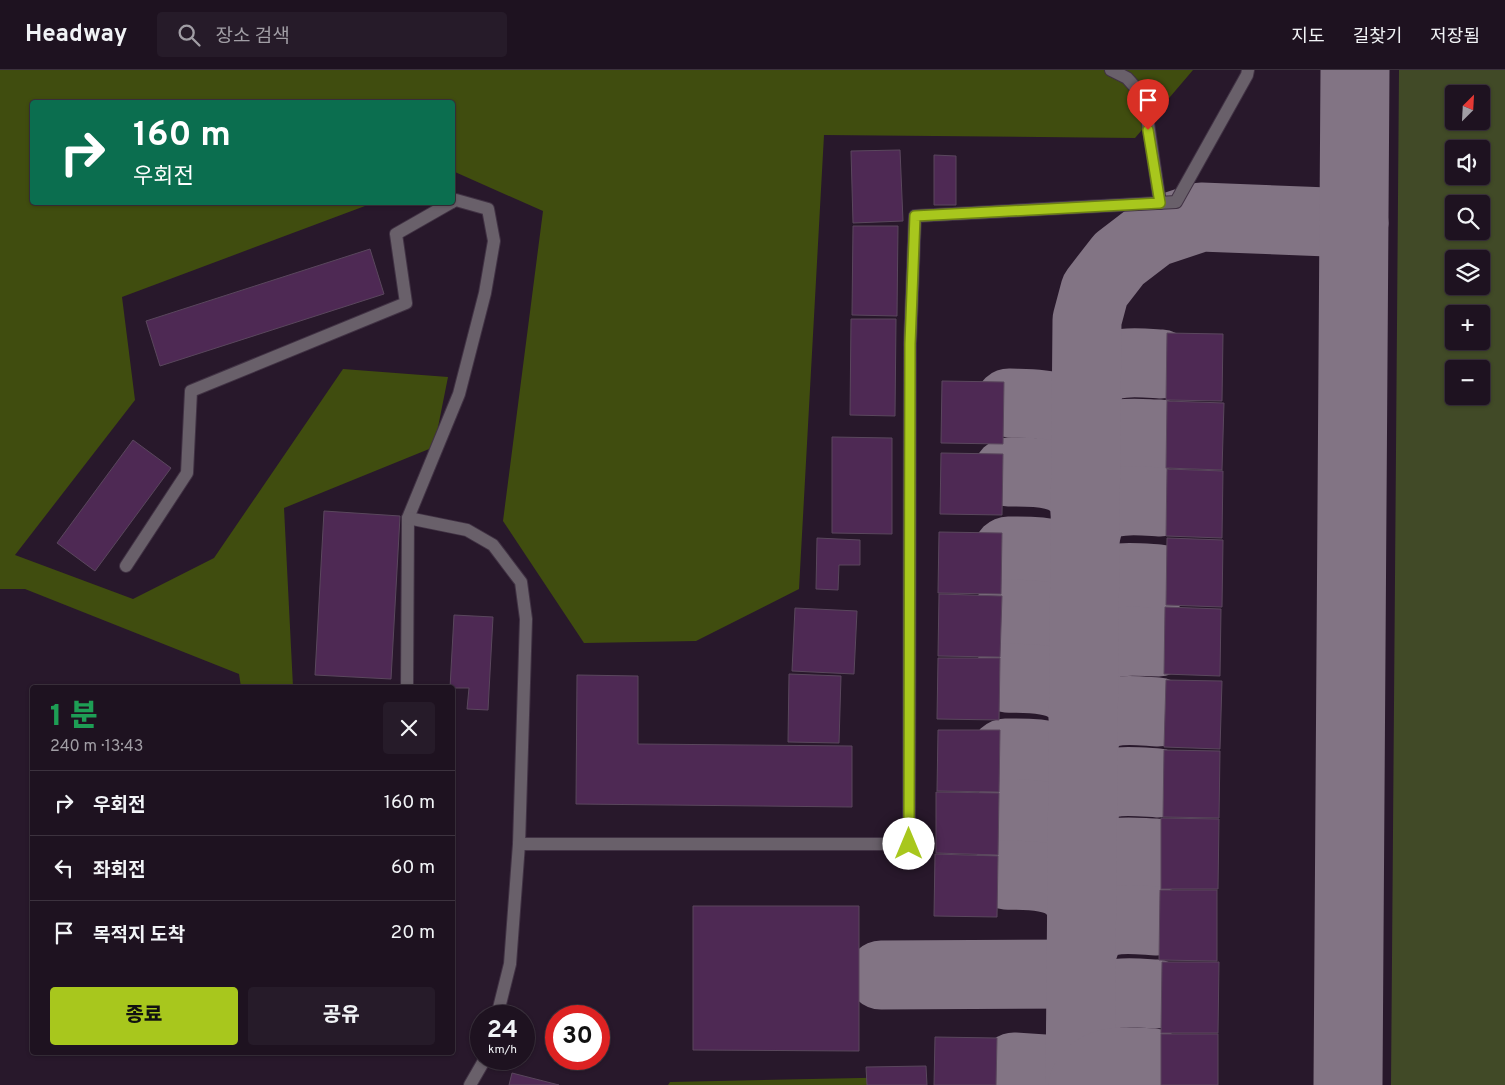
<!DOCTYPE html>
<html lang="ko">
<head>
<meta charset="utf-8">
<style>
  :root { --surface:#1e1220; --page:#261b29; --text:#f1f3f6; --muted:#a19ea5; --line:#3c323e; --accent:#a8c71d }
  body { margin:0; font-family:Overpass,"Noto Sans KR",sans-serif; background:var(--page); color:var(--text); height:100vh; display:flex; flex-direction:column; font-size:19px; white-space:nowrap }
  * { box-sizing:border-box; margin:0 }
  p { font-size:16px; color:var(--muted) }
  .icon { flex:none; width:28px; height:28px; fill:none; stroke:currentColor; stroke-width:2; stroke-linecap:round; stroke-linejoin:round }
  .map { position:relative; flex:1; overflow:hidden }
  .drawer { position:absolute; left:30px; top:615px; width:425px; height:370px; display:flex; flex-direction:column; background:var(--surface); border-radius:5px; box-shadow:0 1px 4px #0004,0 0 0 1px var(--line) }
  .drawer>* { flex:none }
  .top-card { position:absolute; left:30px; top:30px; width:425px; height:105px; border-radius:5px; box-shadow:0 1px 4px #0004,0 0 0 1px var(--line); background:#0b6e4f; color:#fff; overflow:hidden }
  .needle { width:32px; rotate:24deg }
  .fabs { position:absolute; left:1445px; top:15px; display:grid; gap:10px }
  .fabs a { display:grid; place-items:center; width:45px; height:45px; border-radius:5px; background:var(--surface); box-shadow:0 1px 4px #0004,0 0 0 1px var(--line); font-size:25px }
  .speed { position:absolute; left:470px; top:935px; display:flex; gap:10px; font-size:25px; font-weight:700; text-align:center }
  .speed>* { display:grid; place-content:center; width:65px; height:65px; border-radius:50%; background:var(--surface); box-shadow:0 1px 4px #0004,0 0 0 1px var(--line); line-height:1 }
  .speed small { font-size:12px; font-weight:400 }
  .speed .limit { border:8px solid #d22; background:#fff; color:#111 }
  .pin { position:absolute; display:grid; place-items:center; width:42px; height:42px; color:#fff; margin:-51px -21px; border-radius:50% 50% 50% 0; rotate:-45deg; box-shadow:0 0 5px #0007 }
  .pin .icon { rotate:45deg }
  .me { position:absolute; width:55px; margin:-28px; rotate:0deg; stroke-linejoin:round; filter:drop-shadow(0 0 4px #0008) }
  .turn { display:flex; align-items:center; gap:18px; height:105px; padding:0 20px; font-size:22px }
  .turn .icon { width:65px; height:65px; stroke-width:2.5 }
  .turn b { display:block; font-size:35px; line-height:42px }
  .round { display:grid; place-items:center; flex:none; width:52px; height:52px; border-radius:5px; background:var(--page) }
  .overview { display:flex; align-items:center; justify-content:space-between; height:85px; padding:0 20px }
  h1 { font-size:30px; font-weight:800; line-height:38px; color:#1e9e55 }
  .action { display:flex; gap:10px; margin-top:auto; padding:10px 20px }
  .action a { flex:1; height:58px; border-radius:5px; background:var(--accent); color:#111; font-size:20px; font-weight:800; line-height:58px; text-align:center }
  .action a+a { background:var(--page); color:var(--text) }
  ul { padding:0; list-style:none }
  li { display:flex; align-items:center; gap:15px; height:65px; padding:0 20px; border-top:1px solid var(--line) }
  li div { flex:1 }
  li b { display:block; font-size:19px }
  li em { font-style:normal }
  header { display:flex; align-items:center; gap:30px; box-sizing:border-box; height:70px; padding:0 25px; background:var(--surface); border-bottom:1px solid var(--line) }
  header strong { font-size:24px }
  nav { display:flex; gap:28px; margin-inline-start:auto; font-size:18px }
  .search { width:350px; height:45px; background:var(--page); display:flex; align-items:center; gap:12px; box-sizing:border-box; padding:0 18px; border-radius:5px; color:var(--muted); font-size:19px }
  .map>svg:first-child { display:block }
</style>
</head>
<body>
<header>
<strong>Headway</strong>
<div class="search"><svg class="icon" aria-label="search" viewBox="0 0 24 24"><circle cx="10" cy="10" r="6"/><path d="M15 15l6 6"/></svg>장소 검색</div>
<nav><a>지도</a><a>길찾기</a><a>저장됨</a></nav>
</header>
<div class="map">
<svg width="1505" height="1015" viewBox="0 0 1505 1015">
  <rect width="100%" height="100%" fill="#28182b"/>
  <path fill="#414a27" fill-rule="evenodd" d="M1399,0h106v1015h-114zM1454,24h27v27h-27zM1454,79h27v27h-27zM1454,134h27v27h-27zM1454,189h27v27h-27zM1454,244h27v27h-27zM1454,299h27v27h-27z"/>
  <g fill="#404d0f">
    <polygon points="0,0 1193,0 1135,68 824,65 799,519 696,571 584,573 503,451 543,141 455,102 453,103 452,32 32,32 32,132 373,133 122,227 135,330 15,485 133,529 214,488 343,299 448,307 434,377 284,438 293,617 241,617 239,604 25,519 0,519"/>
    <polygon points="909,1007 912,1015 668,1015 670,1012"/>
  </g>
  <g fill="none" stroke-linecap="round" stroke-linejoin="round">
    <g stroke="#827484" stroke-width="69">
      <path d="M1087,325c2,-6 4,-16 9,-21 14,-15 47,-11 65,-10"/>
      <path d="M1009,333c25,1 64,-2 75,28 2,6 2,13 3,19"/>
      <path d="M1086,396c3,-7 5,-17 10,-22 14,-15 46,-10 65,-10"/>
      <path d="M1008,402c25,0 65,-2 75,28 2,5 2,13 3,19"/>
      <path d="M1086,464c2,-7 4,-17 9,-22 14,-15 47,-11 65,-10"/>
      <path d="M1008,481c25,0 63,-3 75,27 2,6 1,14 2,20"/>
      <path d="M1085,540c2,-7 4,-16 9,-22 14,-15 47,-10 65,-9"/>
      <path d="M1007,544c26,1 62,-2 74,27 2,6 2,14 3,20"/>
      <path d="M1085,604c2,-7 4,-16 9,-22 15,-15 46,-10 65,-10"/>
      <path d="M1006,608c26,1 63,-2 75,27 2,6 2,14 3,20"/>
      <path d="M1084,673c2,-7 4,-16 9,-21 16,-16 45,-11 65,-10"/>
      <path d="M1005,683c26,0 64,-3 75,27 2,6 2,14 3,20"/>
      <path d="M1006,744c25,0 63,-2 74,27 3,5 2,14 3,20"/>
      <path d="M1084,744c2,-7 4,-17 9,-22 13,-15 47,-10 65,-9"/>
      <path d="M1005,805c26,1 62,-2 74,27 3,6 3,14 4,20"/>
      <path d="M1083,815c3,-7 5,-16 10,-22 15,-16 45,-10 64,-10"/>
      <path d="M1082,882c3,-7 5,-16 10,-21 15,-16 45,-11 65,-10"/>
      <polyline points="881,905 1082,904"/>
      <path d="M1081,956c3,-7 5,-17 10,-22 14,-15 46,-11 65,-10"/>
      <polyline points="1014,997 1059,1000 1071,1010 1074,1015"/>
      <polyline points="1080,1015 1087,250 1095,220 1119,189 1153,163 1201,147 1354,153"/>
      <path d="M1083,1015c12,-29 45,-23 71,-22"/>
      <polyline points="1348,1015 1355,0"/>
    </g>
  </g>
  <g fill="#4e2954" stroke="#5a475d">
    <polygon points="900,80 903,151 853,153 851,81"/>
    <polygon points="934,85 956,86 956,135 934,135"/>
    <polygon points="853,156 898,156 897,246 852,245"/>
    <polygon points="370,179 384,224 160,296 146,251"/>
    <polygon points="851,249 896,249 895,346 850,345"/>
    <polygon points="1167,263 1223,264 1222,331 1166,330"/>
    <polygon points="942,311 1004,312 1003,374 941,373"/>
    <polygon points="1167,331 1224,333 1222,400 1166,398"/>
    <polygon points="832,367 892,368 892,464 832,463"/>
    <polygon points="133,370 171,398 95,501 57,473"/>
    <polygon points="941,383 1003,384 1002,445 940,444"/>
    <polygon points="1167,399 1223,401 1222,468 1166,466"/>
    <polygon points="324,441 400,446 391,609 315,605"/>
    <polygon points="939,462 1002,463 1001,524 938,523"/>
    <polygon points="817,468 860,470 860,495 839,495 838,520 816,519"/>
    <polygon points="1167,468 1223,470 1222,537 1166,535"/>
    <polygon points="939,524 1002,526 1000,587 938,586"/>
    <polygon points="1165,537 1221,539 1220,606 1164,604"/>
    <polygon points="795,538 857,541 854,604 792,601"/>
    <polygon points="454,545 493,547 488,640 467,639 469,618 450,618"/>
    <polygon points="938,588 1000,588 999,650 937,649"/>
    <polygon points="789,604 841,606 839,673 788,672"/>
    <polygon points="577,605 638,606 638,674 852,676 852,737 576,734"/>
    <polygon points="1166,610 1222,611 1220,679 1164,677"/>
    <polygon points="938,660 1000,660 999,722 937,721"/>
    <polygon points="1164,680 1220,681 1219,748 1163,747"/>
    <polygon points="936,722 999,723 998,785 936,783"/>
    <polygon points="1161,748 1219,749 1218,819 1161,819"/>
    <polygon points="935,784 998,786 997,847 934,846"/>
    <polygon points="1160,820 1217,820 1217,891 1159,890"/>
    <polygon points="693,836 859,836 859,981 693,980"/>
    <polygon points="1162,892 1219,892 1218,963 1161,963"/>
    <rect x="1161" y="964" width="57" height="51"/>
    <polygon points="935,967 997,968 996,1015 934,1015"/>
    <polygon points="926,996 927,1015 867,1015 866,997"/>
    <polygon points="512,1003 559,1015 509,1015"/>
  </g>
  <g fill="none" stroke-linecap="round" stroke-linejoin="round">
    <g stroke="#413244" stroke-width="14">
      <g id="service">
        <polyline points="1111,0 1127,8 1144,27 1160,133"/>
        <polyline points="910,274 915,146 1176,132 1247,5 1248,0"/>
        <polyline points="126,496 187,403 191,321 406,233 396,164 452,132"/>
        <polyline points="407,618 408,448 459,324 485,223 494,171 488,139 456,130 452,132"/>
      </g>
    </g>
    <g stroke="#413244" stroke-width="14">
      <g id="minor">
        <polyline points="408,448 467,460 493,475 521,512 526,549 519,774 510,894 497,946"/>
        <polyline points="519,774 909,774 910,274"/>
        <polyline points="470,1015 485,989"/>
      </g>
    </g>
    <use href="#service" stroke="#69606a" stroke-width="12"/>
    <use href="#minor" stroke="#69606a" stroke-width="12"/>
  </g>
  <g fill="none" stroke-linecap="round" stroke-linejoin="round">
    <g stroke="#6d8113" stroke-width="12">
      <polyline id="route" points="909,774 910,274 915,146 1160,133 1148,60"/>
    </g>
    <use href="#route" stroke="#a8c71d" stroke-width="9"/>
  </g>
</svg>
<div class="fabs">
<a><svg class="needle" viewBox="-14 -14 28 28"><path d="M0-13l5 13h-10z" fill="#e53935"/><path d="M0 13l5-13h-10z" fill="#a19ea5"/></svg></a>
<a><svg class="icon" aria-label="sound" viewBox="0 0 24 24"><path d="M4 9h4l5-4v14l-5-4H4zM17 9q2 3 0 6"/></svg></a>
<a><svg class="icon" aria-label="search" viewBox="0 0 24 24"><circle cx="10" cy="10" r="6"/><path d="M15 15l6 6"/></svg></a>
<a><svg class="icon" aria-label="layers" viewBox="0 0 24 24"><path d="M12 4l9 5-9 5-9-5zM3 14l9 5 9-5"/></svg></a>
<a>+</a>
<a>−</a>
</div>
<div class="speed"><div>24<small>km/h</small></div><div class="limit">30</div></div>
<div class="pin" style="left:1148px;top:60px;background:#d93025"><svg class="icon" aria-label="arrive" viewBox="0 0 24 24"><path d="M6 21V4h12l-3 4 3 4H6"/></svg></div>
<svg class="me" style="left:909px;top:774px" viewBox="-20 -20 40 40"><circle r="19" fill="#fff"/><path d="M0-13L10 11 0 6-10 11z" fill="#a8c71d"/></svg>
<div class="top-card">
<div class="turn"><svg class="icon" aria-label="right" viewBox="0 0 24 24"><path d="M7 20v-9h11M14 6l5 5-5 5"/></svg><div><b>160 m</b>우회전</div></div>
</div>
<section class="drawer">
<div class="overview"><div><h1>1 분</h1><p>240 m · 13:43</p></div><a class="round"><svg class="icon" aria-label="close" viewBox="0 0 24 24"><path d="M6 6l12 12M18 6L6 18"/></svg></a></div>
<ul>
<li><svg class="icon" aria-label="right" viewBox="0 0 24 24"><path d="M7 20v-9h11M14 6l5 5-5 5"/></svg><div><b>우회전</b></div><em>160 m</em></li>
<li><svg class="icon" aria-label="left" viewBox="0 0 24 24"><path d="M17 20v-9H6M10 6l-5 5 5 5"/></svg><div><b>좌회전</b></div><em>60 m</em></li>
<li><svg class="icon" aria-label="arrive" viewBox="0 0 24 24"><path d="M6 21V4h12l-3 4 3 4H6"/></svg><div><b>목적지 도착</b></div><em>20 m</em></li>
</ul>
<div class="action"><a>종료</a><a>공유</a></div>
</section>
</div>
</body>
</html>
